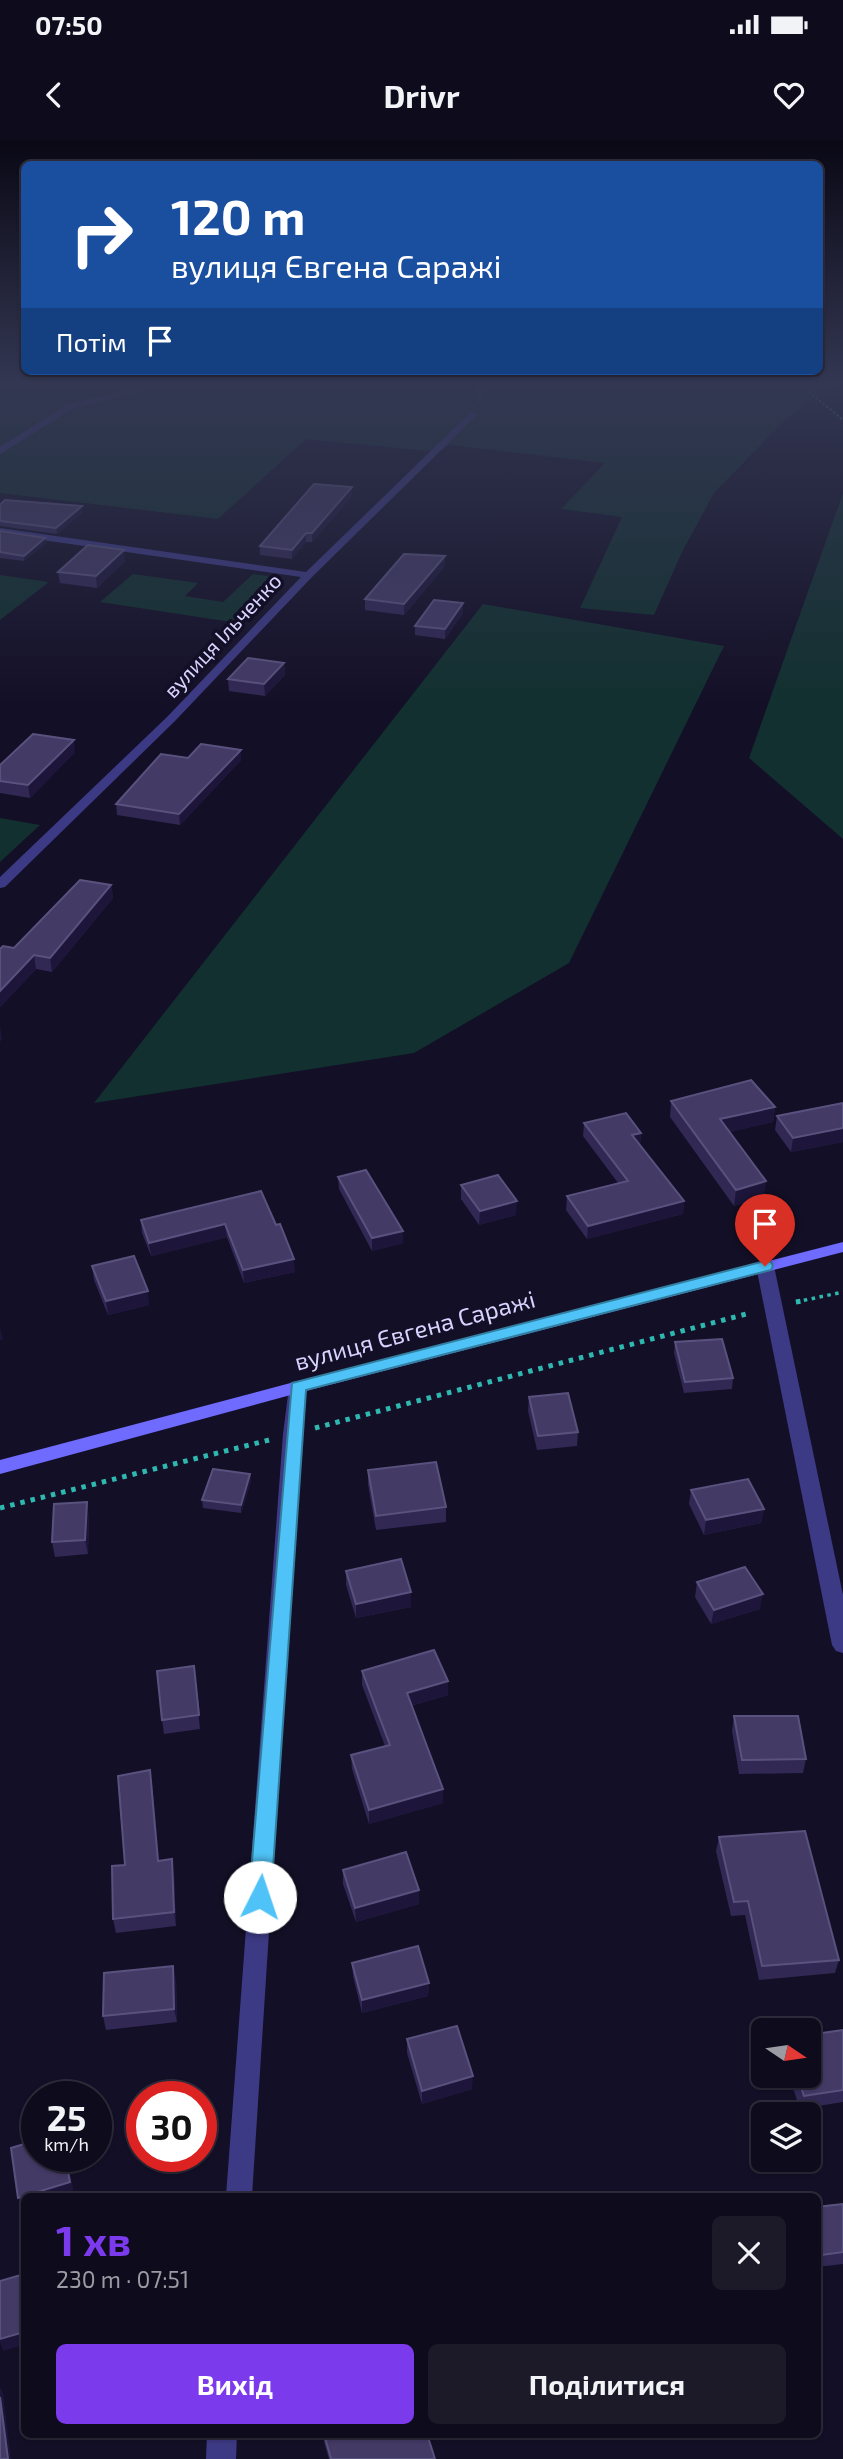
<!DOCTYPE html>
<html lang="uk">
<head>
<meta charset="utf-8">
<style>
  :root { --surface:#0e0b1c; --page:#1c1929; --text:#f1f3f6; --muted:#9b9ba3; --line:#2e2b3b; --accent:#7c3aed }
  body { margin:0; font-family:"Exo 2",sans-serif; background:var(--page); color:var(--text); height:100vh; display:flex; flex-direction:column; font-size:26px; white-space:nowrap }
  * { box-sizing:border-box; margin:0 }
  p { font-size:23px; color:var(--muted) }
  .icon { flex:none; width:38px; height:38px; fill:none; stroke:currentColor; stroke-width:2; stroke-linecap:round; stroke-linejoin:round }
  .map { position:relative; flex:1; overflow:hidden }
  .side { position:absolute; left:21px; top:2053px; width:800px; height:245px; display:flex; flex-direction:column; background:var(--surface); border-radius:10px; box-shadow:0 2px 5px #0004,0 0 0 2px var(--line) }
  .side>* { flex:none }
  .top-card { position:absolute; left:21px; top:21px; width:802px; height:214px; border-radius:10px; box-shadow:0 2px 5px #0004,0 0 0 2px var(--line); background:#1a4fa0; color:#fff; overflow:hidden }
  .needle { width:46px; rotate:103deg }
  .tools { position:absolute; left:751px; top:1878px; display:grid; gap:14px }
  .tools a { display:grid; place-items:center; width:70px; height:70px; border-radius:10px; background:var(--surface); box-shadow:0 2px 5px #0004,0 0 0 2px var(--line); font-size:35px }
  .speed { position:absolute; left:21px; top:1941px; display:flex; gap:14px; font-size:35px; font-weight:700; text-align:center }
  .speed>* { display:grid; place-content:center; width:91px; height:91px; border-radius:50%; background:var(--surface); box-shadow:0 2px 5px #0004,0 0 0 2px var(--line); line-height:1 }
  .speed small { font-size:18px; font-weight:400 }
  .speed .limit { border:10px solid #d22; background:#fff; color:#111 }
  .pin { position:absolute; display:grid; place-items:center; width:60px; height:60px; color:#fff; margin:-72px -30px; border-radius:50% 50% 50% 0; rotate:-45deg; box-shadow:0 0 7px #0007 }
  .pin .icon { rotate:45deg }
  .me { position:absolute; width:77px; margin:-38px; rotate:4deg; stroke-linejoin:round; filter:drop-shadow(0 0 5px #0008) }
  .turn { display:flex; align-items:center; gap:24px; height:147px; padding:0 35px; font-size:32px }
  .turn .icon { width:91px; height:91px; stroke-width:2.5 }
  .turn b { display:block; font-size:49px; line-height:60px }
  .then { display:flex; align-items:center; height:66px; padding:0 35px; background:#0003; gap:14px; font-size:26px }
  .round { display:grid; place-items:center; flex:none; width:74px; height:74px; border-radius:10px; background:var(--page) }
  .head { display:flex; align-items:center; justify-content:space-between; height:119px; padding:0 35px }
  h1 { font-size:42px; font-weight:700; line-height:52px; color:var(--accent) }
  .button { display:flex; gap:14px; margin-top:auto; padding:14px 35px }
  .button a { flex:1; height:80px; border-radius:10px; background:var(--accent); color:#fff; font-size:28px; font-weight:700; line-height:80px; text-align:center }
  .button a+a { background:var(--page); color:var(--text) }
  .status { display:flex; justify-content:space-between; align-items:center; height:49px; padding:0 35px; background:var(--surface); direction:ltr }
  .status svg { height:19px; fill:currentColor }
  header { display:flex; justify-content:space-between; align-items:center; height:91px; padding:0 35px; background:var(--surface); font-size:32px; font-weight:700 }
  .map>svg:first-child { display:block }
</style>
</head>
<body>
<div class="status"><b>07:50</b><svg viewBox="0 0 49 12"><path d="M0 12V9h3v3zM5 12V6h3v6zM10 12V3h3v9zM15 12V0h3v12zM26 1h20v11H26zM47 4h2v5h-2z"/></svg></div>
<header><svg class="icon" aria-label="back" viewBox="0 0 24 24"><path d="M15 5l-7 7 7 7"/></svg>Drivr<svg class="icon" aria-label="heart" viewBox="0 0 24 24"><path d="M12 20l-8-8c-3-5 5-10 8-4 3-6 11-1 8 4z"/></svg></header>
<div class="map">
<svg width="843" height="2319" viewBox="0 0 843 2319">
  <rect width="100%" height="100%" fill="#130f26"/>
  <g fill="#12302f">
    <polygon points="0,241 828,241 825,248 779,286 714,353 682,412 654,475 580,468 622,377 561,369 605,323 449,305 438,312 306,299 218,379 0,353"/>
    <polygon points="843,353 843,699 749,618"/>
    <polygon points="133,434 198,443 185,456 223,462 253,434 284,438 238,483 100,462"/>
    <polygon points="0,435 49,442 0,480"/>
    <polygon points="483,464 724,506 569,823 414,913 94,963"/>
    <polygon points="0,678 40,685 0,722"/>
  </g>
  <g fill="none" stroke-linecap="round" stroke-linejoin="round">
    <g stroke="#2fb8b0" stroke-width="2.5" stroke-dasharray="2 2.5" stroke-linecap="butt">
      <polyline points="479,241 480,261"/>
      <polyline points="815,241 808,251 843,280"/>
    </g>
    <polyline stroke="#2fb8b0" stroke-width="3.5" stroke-dasharray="3.5 4.5" stroke-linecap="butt" points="796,1162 843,1152"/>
    <g stroke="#2fb8b0" stroke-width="5" stroke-dasharray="4.5 6" stroke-linecap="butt">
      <polyline points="796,1162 802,1161"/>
      <polyline points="315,1288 750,1173"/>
      <polyline points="0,1368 269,1300"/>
    </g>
    <g fill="#3d3a85" fill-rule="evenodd">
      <polygon points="166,241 181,241 72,269 0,314 0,307 66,265"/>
      <polygon points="471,272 478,274 312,437 175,581 5,747 0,748 0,737 167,577 301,437 0,394 0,388 306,432"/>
      <polygon points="298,1241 305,1242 307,1247 301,1294 252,2056 226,2056 283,1294 289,1247 291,1242"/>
      <polygon points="207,2294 237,2294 236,2319 206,2319"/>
    </g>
    <polygon fill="#3d3a85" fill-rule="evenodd" points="765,1120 774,1126 843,1455 843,1513 836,1511 832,1505 756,1126"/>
    <polygon fill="#6f6bff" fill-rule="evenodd" points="843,1102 843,1112 298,1253 0,1334 0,1320 298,1241"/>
  </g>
  <g fill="#312854">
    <polygon points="352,356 312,402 306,402 292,419 260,415 260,406"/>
    <polygon points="0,365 83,372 57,394 0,386"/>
    <polygon points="0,391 45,398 46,403 24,421 0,418"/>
    <polygon points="445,416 444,427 404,475 365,470 365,459"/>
    <polygon points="125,421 97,448 60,443 58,432"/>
    <polygon points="463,463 463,473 445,499 415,495 415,486"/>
    <polygon points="284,523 285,535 265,556 229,551 228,539"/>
    <polygon points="241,610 241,620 180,685 117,675 116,664 188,618"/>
    <polygon points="75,612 30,658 0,653 0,625"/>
    <polygon points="111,745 113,758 52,832 36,829 0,867 0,809 14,808"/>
    <polygon points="671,961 775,967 773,982 730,992 766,1041 763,1058 734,1066 670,977"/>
    <polygon points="843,963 843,1002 791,1012 775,990 777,976"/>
    <polygon points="584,983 641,993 640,1005 684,1061 683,1074 587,1099 566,1070 567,1056 618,1043 583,996"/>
    <polygon points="338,1037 403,1103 372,1111 339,1049"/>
    <polygon points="461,1045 516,1075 479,1085 461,1059"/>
    <polygon points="261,1051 295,1132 244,1143 227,1097 151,1116 142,1093 141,1080"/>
    <polygon points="92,1126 149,1165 108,1175 94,1140"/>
    <polygon points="675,1202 733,1238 732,1249 684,1253 674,1213"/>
    <polygon points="529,1257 578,1292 577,1306 537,1310 528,1271"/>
    <polygon points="368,1330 446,1367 446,1382 376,1390 368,1345"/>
    <polygon points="251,1341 241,1373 203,1368 202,1360"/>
    <polygon points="691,1350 764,1369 761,1383 704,1395 689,1364"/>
    <polygon points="89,1376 88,1414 55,1417 52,1402"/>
    <polygon points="346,1431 411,1452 411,1467 356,1478 346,1445"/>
    <polygon points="697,1442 760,1469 711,1484 695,1457"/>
    <polygon points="194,1526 200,1589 164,1594 162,1580"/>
    <polygon points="362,1531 448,1541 448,1555 411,1566 443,1663 369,1684 352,1629 351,1615 385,1606 362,1545"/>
    <polygon points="734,1576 806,1619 803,1633 739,1634 732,1591"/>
    <polygon points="152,1644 159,1721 174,1733 176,1786 116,1793 113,1779 125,1725"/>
    <polygon points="719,1697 839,1820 835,1833 759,1840 745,1775 731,1776 716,1711"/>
    <polygon points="343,1730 419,1750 419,1764 356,1782 343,1744"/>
    <polygon points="352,1823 429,1843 428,1856 362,1873 353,1836"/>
    <polygon points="176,1839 177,1882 106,1890 103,1876"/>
    <polygon points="843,1890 843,1962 800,1969 789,1936 808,1936"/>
    <polygon points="407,1899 472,1949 422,1964 407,1913"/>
    <polygon points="843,2064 843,2124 817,2127 817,2067"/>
    <polygon points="323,2294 435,2319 329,2319 324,2302"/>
  </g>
  <g fill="#1d163a">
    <polygon points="352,347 352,356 312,402 312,393"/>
    <polygon points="82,366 83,372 57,394 56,388"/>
    <polygon points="306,393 306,402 292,419 292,410"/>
    <polygon points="45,398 46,403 24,421 24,416"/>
    <polygon points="124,410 125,421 97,448 96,436"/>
    <polygon points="445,416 444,427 404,475 404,464"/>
    <polygon points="463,463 463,473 445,499 445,489"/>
    <polygon points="284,523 285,535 265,556 264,544"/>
    <polygon points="74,600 75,612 30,658 28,645"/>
    <polygon points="241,610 241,620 180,685 179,674"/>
    <polygon points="111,745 113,758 52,832 50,818"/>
    <polygon points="34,815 36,829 0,867 0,851"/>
    <polygon points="0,886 2,899 0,902"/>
    <polygon points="775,967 773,982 718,995 720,979"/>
    <polygon points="843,988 843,1002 791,1012 793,998"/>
    <polygon points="641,993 640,1006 632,995"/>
    <polygon points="766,1041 763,1058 734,1066 736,1050"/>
    <polygon points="517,1061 516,1075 479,1085 480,1071"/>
    <polygon points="684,1061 683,1074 587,1099 588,1086"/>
    <polygon points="225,1084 227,1097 151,1116 149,1103"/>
    <polygon points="403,1091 403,1103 372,1111 372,1098"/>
    <polygon points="294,1119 295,1132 244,1143 243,1130"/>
    <polygon points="148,1151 149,1165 108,1175 106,1161"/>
    <polygon points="0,1188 3,1199 0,1200"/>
    <polygon points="250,1334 251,1341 241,1373 241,1365"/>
    <polygon points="87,1362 89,1376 88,1414 85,1400"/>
    <polygon points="764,1369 761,1383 704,1395 706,1380"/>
    <polygon points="411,1452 411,1467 356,1478 356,1464"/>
    <polygon points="763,1454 760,1469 711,1484 714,1470"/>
    <polygon points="448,1541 448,1555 407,1567 407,1553"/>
    <polygon points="150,1630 152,1644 161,1735 158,1721"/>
    <polygon points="443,1649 443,1663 369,1684 369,1670"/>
    <polygon points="172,1719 174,1733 176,1786 174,1772"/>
    <polygon points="419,1750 419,1764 356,1782 355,1768"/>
    <polygon points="173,1826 176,1839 177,1882 174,1869"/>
    <polygon points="429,1843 428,1856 362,1873 362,1860"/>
    <polygon points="473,1936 472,1949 422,1964 422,1951"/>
    <polygon points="65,2016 67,2016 74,2054 67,2056 24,2056 24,2069 22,2070 18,2058"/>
    <polygon points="24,2192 24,2205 3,2211 0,2202 0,2199"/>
    <polygon points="0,2247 3,2253 11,2319 8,2319 0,2257"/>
  </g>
  <g fill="#433a66" stroke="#5a527e" stroke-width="2">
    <polygon points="314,344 352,347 312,393 306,393 292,410 260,406"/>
    <polygon points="5,360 82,366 56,388 0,381 0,365"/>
    <polygon points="0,391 45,398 24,416 0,412"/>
    <polygon points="88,405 124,410 96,436 58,432"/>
    <polygon points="404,414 445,416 404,464 365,459"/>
    <polygon points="434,460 463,463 445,489 415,486"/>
    <polygon points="248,518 284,523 264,544 228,539"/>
    <polygon points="33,594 74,600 28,645 0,641 0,625"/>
    <polygon points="201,604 241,610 179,674 116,664 161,614 188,618"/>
    <polygon points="80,740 111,745 50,818 34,815 0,851 0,809 3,806 14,808"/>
    <polygon points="751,940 775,967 720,979 766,1041 736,1050 671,961"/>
    <polygon points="843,963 843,988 793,998 777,976"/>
    <polygon points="626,973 641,993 632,995 684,1061 588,1086 567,1056 628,1041 584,983"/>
    <polygon points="366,1030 403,1091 372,1098 338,1037"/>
    <polygon points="498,1035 517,1061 480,1071 461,1045"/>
    <polygon points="261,1051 276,1085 280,1084 294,1119 243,1130 225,1084 149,1103 141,1080"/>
    <polygon points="134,1116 148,1151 106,1161 92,1126"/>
    <polygon points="722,1199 733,1238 685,1242 675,1202"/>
    <polygon points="568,1253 578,1292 538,1296 529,1257"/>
    <polygon points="436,1322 446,1367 376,1376 368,1330"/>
    <polygon points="213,1329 250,1334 241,1365 202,1360"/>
    <polygon points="748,1339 764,1369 706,1380 691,1350"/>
    <polygon points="87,1362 85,1400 52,1402 54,1364"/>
    <polygon points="401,1419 411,1452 356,1464 346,1431"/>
    <polygon points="745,1427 763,1454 714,1470 697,1442"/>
    <polygon points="434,1510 448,1541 407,1553 443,1649 369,1670 351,1615 390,1605 362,1531"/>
    <polygon points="194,1526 199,1575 162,1580 157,1531"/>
    <polygon points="734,1576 798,1576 806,1619 742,1620"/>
    <polygon points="150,1630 158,1721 172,1719 174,1772 113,1779 112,1726 125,1725 118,1636"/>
    <polygon points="805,1691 839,1820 762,1826 748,1761 734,1762 719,1697"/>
    <polygon points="406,1712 419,1750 355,1768 343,1730"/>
    <polygon points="418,1806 429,1843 362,1860 352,1823"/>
    <polygon points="173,1826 174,1869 103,1876 104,1833"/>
    <polygon points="457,1886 473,1936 422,1951 407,1899"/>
    <polygon points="843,1890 843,1950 804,1956 797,1936 808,1936 808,1895"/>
    <polygon points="37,2000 37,2016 65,2016 70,2042 18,2058 11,2008"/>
    <polygon points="843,2064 843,2112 822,2115 817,2097 817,2067"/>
    <polygon points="24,2134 24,2192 0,2199 0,2141"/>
    <polygon points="0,2257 8,2319 0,2319"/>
    <polygon points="324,2294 427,2294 435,2319 331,2319"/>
  </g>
  <linearGradient id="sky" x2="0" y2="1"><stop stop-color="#0a0815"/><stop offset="0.43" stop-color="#333752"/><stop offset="1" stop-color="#333752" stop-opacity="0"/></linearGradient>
  <rect width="843" height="566" fill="url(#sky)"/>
  <polygon fill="#4fc3f7" stroke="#337fa1" stroke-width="2" points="765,1121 771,1122 773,1126 771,1130 306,1250 271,1757 267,1764 260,1767 252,1764 249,1757 292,1243"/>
  <g text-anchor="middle" stroke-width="7" stroke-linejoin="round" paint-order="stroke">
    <g font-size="21" fill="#d9d4ff" stroke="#130f26">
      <text transform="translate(223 496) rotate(-47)" y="7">вулиця Ільченко</text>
    </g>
    <g font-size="24" fill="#d9d4ff" stroke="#130f26">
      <text transform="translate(415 1191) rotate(-15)" y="8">вулиця Євгена Саражі</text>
    </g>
  </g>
</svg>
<div class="tools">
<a><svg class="needle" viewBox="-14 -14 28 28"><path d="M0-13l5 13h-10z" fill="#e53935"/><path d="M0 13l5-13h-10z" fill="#9b9ba3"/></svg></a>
<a><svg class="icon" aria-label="layers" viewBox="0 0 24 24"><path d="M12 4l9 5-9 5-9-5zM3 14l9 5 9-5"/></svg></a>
</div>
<div class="speed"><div>25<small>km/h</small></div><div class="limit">30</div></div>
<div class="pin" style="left:765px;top:1126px;background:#d93025"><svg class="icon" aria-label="arrive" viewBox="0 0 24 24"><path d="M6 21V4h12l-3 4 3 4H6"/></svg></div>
<svg class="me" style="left:260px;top:1757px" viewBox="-20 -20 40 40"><circle r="19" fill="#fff"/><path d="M0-13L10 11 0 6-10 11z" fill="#4fc3f7"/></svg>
<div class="top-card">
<div class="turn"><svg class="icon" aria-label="right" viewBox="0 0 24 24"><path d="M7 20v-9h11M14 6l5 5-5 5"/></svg><div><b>120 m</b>вулиця Євгена Саражі</div></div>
<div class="then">Потім<svg class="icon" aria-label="arrive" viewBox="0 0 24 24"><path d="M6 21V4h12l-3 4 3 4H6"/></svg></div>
</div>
<section class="side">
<div class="head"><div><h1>1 хв</h1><p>230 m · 07:51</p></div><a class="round"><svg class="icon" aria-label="close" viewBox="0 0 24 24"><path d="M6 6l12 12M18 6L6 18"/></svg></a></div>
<div class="button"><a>Вихід</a><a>Поділитися</a></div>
</section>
</div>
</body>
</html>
